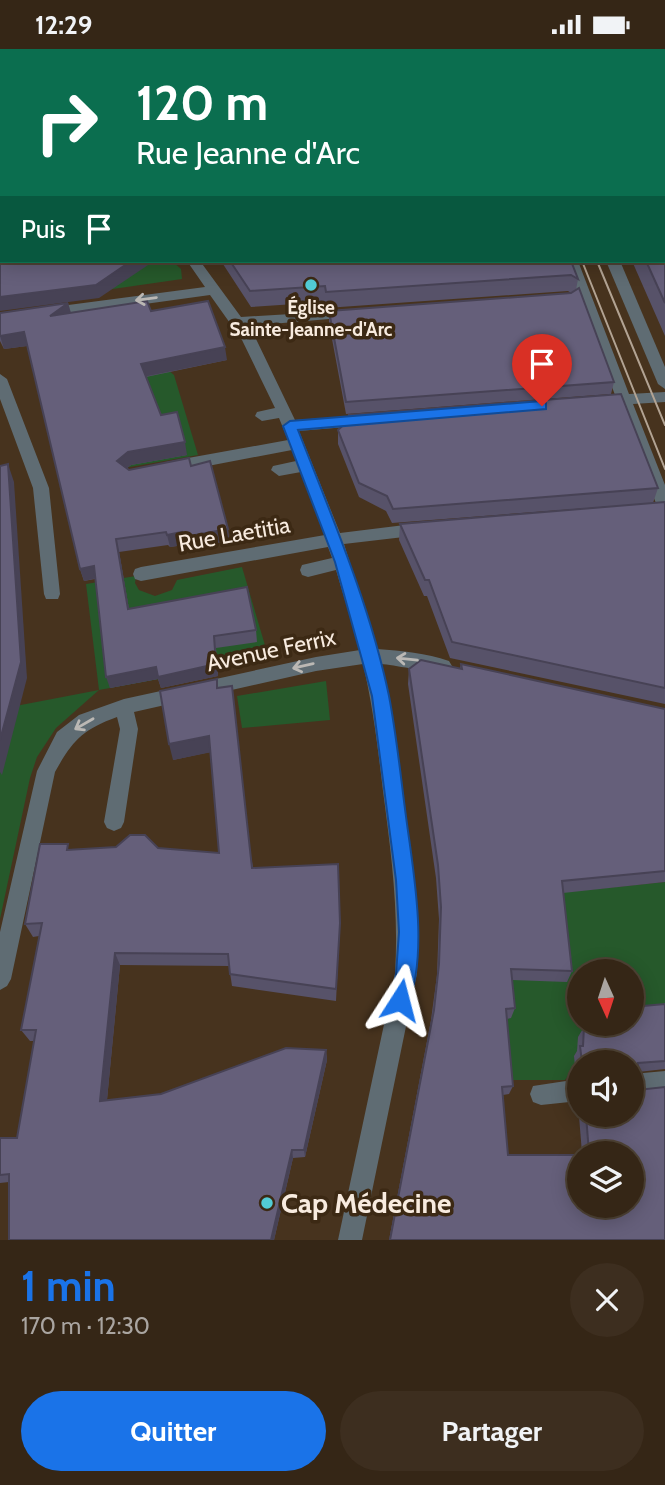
<!DOCTYPE html>
<html lang="fr">
<head>
<meta charset="utf-8">
<style>
  :root { --surface:#352616; --page:#3d2e1f; --text:#f1f3f6; --muted:#aaa5a1; --line:#4f4335; --accent:#1a73e8 }
  body { margin:0; font-family:Cabin,sans-serif; background:var(--page); color:var(--text); height:100vh; display:flex; flex-direction:column; font-size:26px; white-space:nowrap }
  * { box-sizing:border-box; margin:0 }
  p { font-size:23px; color:var(--muted) }
  .icon { flex:none; width:38px; height:38px; fill:none; stroke:currentColor; stroke-width:2; stroke-linecap:round; stroke-linejoin:round }
  .map { position:relative; height:1191px; overflow:hidden }
  .drawer { display:flex; flex-direction:column; background:var(--surface); flex:1 }
  .drawer>* { flex:none }
  .top-card { position:absolute; left:0px; top:0px; width:665px; height:214px; box-shadow:0 4px 18px #0003,0 0 0 2px var(--line); background:#0b6e4f; color:#fff; overflow:hidden }
  .needle { width:46px; rotate:177deg }
  .fabs { position:absolute; left:567px; top:910px; display:grid; gap:14px }
  .fabs a { display:grid; place-items:center; width:77px; height:77px; border-radius:50%; background:var(--surface); box-shadow:0 4px 18px #0003,0 0 0 2px var(--line); font-size:35px }
  .pin { position:absolute; display:grid; place-items:center; width:60px; height:60px; color:#fff; margin:-72px -30px; border-radius:50% 50% 50% 0; rotate:-45deg; box-shadow:0 0 7px #0007 }
  .pin .icon { rotate:45deg }
  .me { position:absolute; width:77px; margin:-38px; rotate:9deg; stroke-linejoin:round; filter:drop-shadow(0 0 5px #0008) }
  .turn { display:flex; align-items:center; gap:24px; height:147px; padding:0 21px; font-size:32px }
  .turn .icon { width:91px; height:91px; stroke-width:2.5 }
  .turn b { display:block; font-size:49px; line-height:60px }
  .then { display:flex; align-items:center; height:66px; padding:0 21px; background:#0003; gap:14px; font-size:26px }
  .round { display:grid; place-items:center; flex:none; width:74px; height:74px; border-radius:37px; background:var(--page) }
  .headline { display:flex; align-items:center; justify-content:space-between; height:119px; padding:0 21px }
  h1 { font-size:42px; font-weight:800; line-height:52px; color:var(--accent) }
  .cta { display:flex; gap:14px; margin-top:auto; padding:14px 21px }
  .cta a { flex:1; height:80px; border-radius:42px; background:var(--accent); color:#fff; font-size:28px; font-weight:800; line-height:80px; text-align:center }
  .cta a+a { background:var(--page); color:var(--text) }
  .status { display:flex; justify-content:space-between; align-items:center; height:49px; padding:0 35px; background:var(--surface); direction:ltr }
  .status svg { height:19px; fill:currentColor }
  .map>svg:first-child { display:block }
</style>
</head>
<body>
<div class="status"><b>12:29</b><svg viewBox="0 0 49 12"><path d="M0 12V9h3v3zM5 12V6h3v6zM10 12V3h3v9zM15 12V0h3v12zM26 1h20v11H26zM47 4h2v5h-2z"/></svg></div>
<div class="map">
<svg width="665" height="1191" viewBox="0 0 665 1191">
  <rect width="100%" height="100%" fill="#47331e"/>
  <g fill="#26592b">
    <polygon points="0,206 3,236 66,227 67,223 150,212 172,212 181,220 182,230 16,254 0,254"/>
    <polygon points="168,321 174,326 198,406 124,419 102,332"/>
    <polygon points="242,518 269,610 99,641 56,679 37,708 30,729 0,870 0,660 99,641 86,535 136,527 135,534 139,541 155,547 172,541 177,531"/>
    <polygon points="326,632 330,671 242,679 237,647"/>
    <polygon points="665,833 665,964 632,968 632,922 579,922 579,975 600,975 600,985 565,1031 507,1031 507,931 556,844"/>
  </g>
  <g fill="none" stroke-linecap="round" stroke-linejoin="round">
    <g fill="#5f6c73" fill-rule="evenodd">
      <rect x="163" y="0" width="10" height="2"/>
      <polygon points="531,0 541,0 542,2 531,2"/>
      <polygon points="0,74 2,75 2,82 0,82"/>
      <rect x="0" y="136" width="2" height="8"/>
      <path d="M187,212h13l41,56 116,-7v6l-5,1 -105,9 9,13 39,81 75,-5 8,5 -8,5 -71,6 41,102 81,-10 8,6 -8,6 -77,9 33,105c25,2 49,4 72,12l3,5 -3,5c-10,4 -53,-6 -68,-7 11,42 15,84 21,127 9,61 17,120 15,182l-55,267h-24l57,-267c4,-62 -4,-121 -12,-182 -5,-42 -10,-85 -20,-127l-47,7 -182,41 4,17 -14,93 -3,6 -7,3 -7,-3 -3,-6 16,-93 -3,-12c-35,13 -44,23 -62,55l-44,207 -4,7 -7,4v-58l37,-161 20,-39 22,-17 45,-16 192,-42 44,-7 -24,-80 -28,7 -6,-2 -2,-5 2,-5 30,-7 -4,-11 -187,34 -6,-2 -2,-5 2,-5 6,-2 184,-32 -24,-63 -22,4 -8,-6 2,-4 23,-5 -4,-11 -126,24 -8,-6 8,-6 122,-22 -9,-22 -17,3 -7,-5 2,-4 18,-4 -33,-68 -32,-45 -210,29v-10l205,-27z"/>
      <polygon points="565,212 578,212 629,345 665,343 665,353 633,355 665,436 665,463 657,457 619,356 600,357 593,352 600,347 615,346"/>
      <polygon points="606,212 620,212 665,318 665,340 658,335"/>
      <polygon points="0,325 7,330 49,439 60,545 58,550 46,550 44,545 33,439 0,350"/>
      <polygon points="665,1022 665,1044 632,1047 632,1025"/>
      <polygon points="579,1030 579,1052 541,1056 533,1053 530,1045 533,1037"/>
    </g>
    <g stroke="#b2a393" stroke-width="2">
      <polyline points="582,212 665,420"/>
      <polyline points="597,212 665,376"/>
    </g>
  </g>
  <g fill="#575269">
    <polygon points="547,0 665,0 665,287 632,212 663,212 663,2 548,2"/>
    <polygon points="221,212 571,212 578,230 576,241 614,333 611,345 346,365 329,274 329,262 571,244 568,242 326,259 325,253 251,258"/>
    <polygon points="68,254 71,264 151,262 227,311 146,328 161,366 187,406 131,416 127,419 129,421 191,417 228,480 229,492 186,500 184,496 170,498 168,496 119,503 129,560 256,581 257,593 216,599 218,627 161,639 158,630 110,639 95,530 84,532 80,520 27,297 4,300 0,292 0,264"/>
    <polygon points="349,366 658,439 653,454 392,474 386,462 359,448 338,395 338,381 349,371"/>
    <polygon points="665,453 665,655 450,609 427,547 424,547 399,491 400,475"/>
    <polygon points="461,615 665,660 665,833 563,844 572,922 567,933 512,931 515,959 511,969 507,970 513,1037 509,1045 503,1046 508,1106 579,1107 632,1104 582,1104 578,1055 579,1053 579,1066 632,1066 632,1013 579,1013 579,1029 576,1028 574,1007 577,1002 578,988 584,978 600,976 600,975 632,975 665,955 665,1020 638,1023 638,1041 665,1191 389,1191 431,971 437,926 439,870 436,829 408,635 409,620 460,619"/>
    <polygon points="218,639 253,818 340,874 336,952 232,937 229,917 120,916 107,1051 161,1045 326,1001 327,1011 305,1108 293,1109 274,1191 9,1191 9,1133 0,1134 0,1089 17,1089 34,992 30,992 21,981 39,887 33,888 25,875 70,800 158,799 219,804 210,703 173,711"/>
  </g>
  <g fill="#474255">
    <polygon points="131,212 154,212 99,249 0,262 0,248"/>
    <polygon points="68,254 72,268 50,267"/>
    <polygon points="24,283 27,297 4,300 0,287"/>
    <polygon points="225,298 227,311 143,328 141,315"/>
    <polygon points="185,393 187,406 131,416 120,425 117,412 128,403"/>
    <polygon points="8,415 14,433 27,629 2,726 0,723 0,691"/>
    <polygon points="228,480 229,492 186,500 184,488"/>
    <polygon points="182,483 184,496 170,498 167,486"/>
    <polygon points="116,490 119,503 131,572 128,560"/>
    <polygon points="94,517 97,529 84,532 80,520"/>
    <polygon points="214,587 218,627 161,639 158,630 110,639 106,628"/>
    <polygon points="209,687 212,703 173,711 169,695"/>
    <polygon points="115,904 120,916 106,1061 100,1052"/>
    <polygon points="326,1001 327,1011 305,1108 304,1101"/>
    <polygon points="292,1101 293,1109 274,1191 271,1191"/>
  </g>
  <g fill="#655f7a" stroke="#474255" stroke-width="2">
    <polygon points="187,0 491,0 492,2 187,2"/>
    <polygon points="561,0 665,0 665,254 646,212 663,212 663,2 562,2"/>
    <polygon points="0,182 2,182 2,212 131,212 96,236 0,248"/>
    <polygon points="230,212 571,212 578,230 571,226 326,243 325,237 250,242"/>
    <polygon points="579,239 614,333 346,353 329,262 571,244"/>
    <polygon points="147,252 151,262 208,252 225,298 141,315 161,366 177,363 185,393 128,403 117,412 129,421 189,409 191,417 210,412 228,480 184,488 182,483 167,486 166,483 116,490 128,560 247,538 256,581 214,587 216,615 158,628 156,618 106,628 94,517 80,520 24,283 0,287 0,264 68,254 50,267"/>
    <polygon points="621,345 658,439 393,460 387,447 359,434 338,381 350,370 349,366"/>
    <polygon points="8,415 21,613 0,691 0,417"/>
    <polygon points="665,453 665,639 452,593 429,531 425,531 400,475"/>
    <polygon points="421,611 462,620 461,615 665,660 665,822 562,832 572,922 511,920 515,959 506,960 513,1037 502,1038 508,1106 579,1106 579,1157 632,1157 632,1104 589,1104 586,1066 632,1066 632,1013 582,1013 580,997 583,997 584,978 607,975 632,975 632,958 665,955 665,1012 638,1014 638,1041 665,1038 665,1191 390,1191 434,961 439,915 441,858 438,816 409,620"/>
    <polygon points="217,630 217,639 232,637 252,819 338,815 340,874 336,940 230,925 228,905 115,904 100,1052 161,1045 286,999 326,1001 304,1101 292,1101 271,1191 9,1191 9,1125 0,1126 0,1089 17,1089 36,981 21,981 42,874 25,875 40,795 68,795 67,801 116,798 130,786 145,786 158,799 219,804 209,687 169,695 160,642"/>
  </g>
  <defs><path id="oneway-shaft" d="M-6 0H5M1.5-3L5.5 0L1.5 3" fill="none" stroke-width="1.6" stroke-linecap="round" stroke-linejoin="round" transform="scale(1.75)"/></defs>
  <g stroke="#bbb8b4">
    <use href="#oneway-shaft" transform="translate(146 250) rotate(172)"/>
    <use href="#oneway-shaft" transform="translate(407 610) rotate(-174)"/>
    <use href="#oneway-shaft" transform="translate(303 617) rotate(167)"/>
    <use href="#oneway-shaft" transform="translate(84 675) rotate(150)"/>
  </g>
  <path fill="#1a73e8" stroke="#114b97" stroke-width="2" d="M542,352l4,2v6l-248,21c34,87 72,175 91,266 9,47 13,95 20,142 7,50 18,121 -2,169l-7,3 -6,-3 -3,-7 5,-26 3,-42 -3,-52 -24,-184 -37,-134 -52,-136 7,-5z"/>
  <g fill="#52ccd5" stroke="#3c2914" stroke-width="2.5">
    <circle cx="311" cy="236" r="7"/>
    <circle cx="267" cy="1154" r="7"/>
  </g>
  <g text-anchor="middle" stroke-width="7" stroke-linejoin="round" paint-order="stroke">
    <g font-size="19" font-weight="bold" fill="#f8ebdf" stroke="#3c2914">
      <text x="311" y="265">Église<tspan x="311" dy="22">Sainte-Jeanne-d'Arc</tspan></text>
    </g>
    <g font-size="23" fill="#f8ebdf" stroke="#3c2914">
      <text transform="translate(234 485) rotate(-10)" y="8">Rue Laetitia</text>
      <text transform="translate(271 601) rotate(-12)" y="8">Avenue Ferrix</text>
    </g>
    <g font-size="28" font-weight="bold" fill="#f8ebdf" stroke="#3c2914" text-anchor="start">
      <text x="281" y="1164">Cap Médecine</text>
    </g>
  </g>
</svg>
<div class="fabs">
<a><svg class="needle" viewBox="-14 -14 28 28"><path d="M0-13l5 13h-10z" fill="#e53935"/><path d="M0 13l5-13h-10z" fill="#aaa5a1"/></svg></a>
<a><svg class="icon" aria-label="sound" viewBox="0 0 24 24"><path d="M4 9h4l5-4v14l-5-4H4zM17 9q2 3 0 6"/></svg></a>
<a><svg class="icon" aria-label="layers" viewBox="0 0 24 24"><path d="M12 4l9 5-9 5-9-5zM3 14l9 5 9-5"/></svg></a>
</div>
<div class="pin" style="left:542px;top:357px;background:#d93025"><svg class="icon" aria-label="arrive" viewBox="0 0 24 24"><path d="M6 21V4h12l-3 4 3 4H6"/></svg></div>
<svg class="me" style="left:400px;top:951px" viewBox="-20 -20 40 40"><path d="M0-17L14 15 0 8-14 15z" fill="#1a73e8" stroke="#fff" stroke-width="4"/></svg>
<div class="top-card">
<div class="turn"><svg class="icon" aria-label="right" viewBox="0 0 24 24"><path d="M7 20v-9h11M14 6l5 5-5 5"/></svg><div><b>120 m</b>Rue Jeanne d'Arc</div></div>
<div class="then">Puis<svg class="icon" aria-label="arrive" viewBox="0 0 24 24"><path d="M6 21V4h12l-3 4 3 4H6"/></svg></div>
</div>
</div>
<section class="drawer">
<div class="headline"><div><h1>1 min</h1><p>170 m · 12:30</p></div><a class="round"><svg class="icon" aria-label="close" viewBox="0 0 24 24"><path d="M6 6l12 12M18 6L6 18"/></svg></a></div>
<div class="cta"><a>Quitter</a><a>Partager</a></div>
</section>
</body>
</html>
